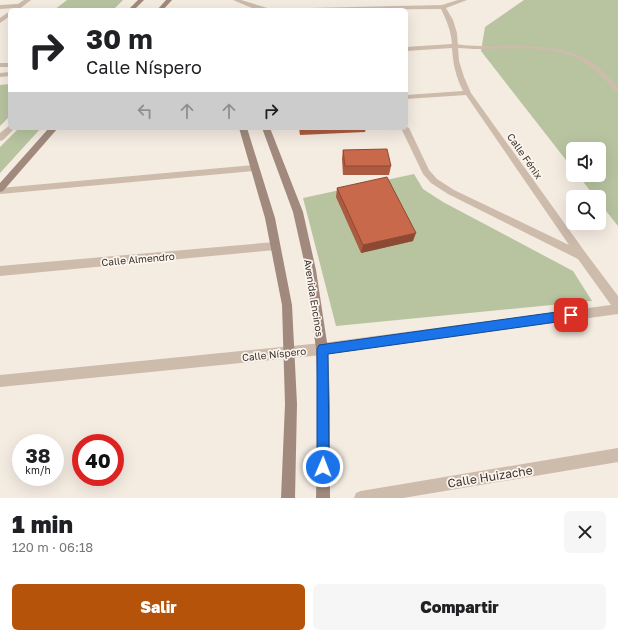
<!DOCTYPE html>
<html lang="es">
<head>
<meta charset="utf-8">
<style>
  :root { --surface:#fff; --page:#f6f6f6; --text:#202124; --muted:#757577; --accent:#b45309 }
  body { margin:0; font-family:"Golos Text",sans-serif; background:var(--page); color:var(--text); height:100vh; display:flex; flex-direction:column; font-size:15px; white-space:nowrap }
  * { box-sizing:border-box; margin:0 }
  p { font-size:13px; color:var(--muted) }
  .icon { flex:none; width:22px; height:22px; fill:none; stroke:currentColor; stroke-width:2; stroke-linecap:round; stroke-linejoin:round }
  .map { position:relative; height:498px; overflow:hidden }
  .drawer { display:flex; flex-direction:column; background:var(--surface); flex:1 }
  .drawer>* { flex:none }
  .guide { position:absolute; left:8px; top:8px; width:400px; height:122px; border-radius:6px; box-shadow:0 4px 16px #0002; background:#fff; color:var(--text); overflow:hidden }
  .controls { position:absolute; left:566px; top:142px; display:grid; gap:8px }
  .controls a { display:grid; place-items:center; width:40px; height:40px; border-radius:6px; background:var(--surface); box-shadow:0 4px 16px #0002; font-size:20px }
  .speed { position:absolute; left:12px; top:434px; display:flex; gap:8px; font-size:20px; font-weight:700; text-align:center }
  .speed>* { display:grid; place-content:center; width:52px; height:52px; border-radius:50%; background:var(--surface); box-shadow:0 4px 16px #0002; line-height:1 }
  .speed small { font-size:10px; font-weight:400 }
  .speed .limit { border:6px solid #d22; background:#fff; color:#111 }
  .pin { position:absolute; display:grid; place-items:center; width:34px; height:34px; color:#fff; margin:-17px; border-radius:8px; box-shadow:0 2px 6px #0006 }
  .me { position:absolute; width:44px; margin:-22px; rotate:1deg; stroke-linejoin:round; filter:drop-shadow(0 0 3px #0008) }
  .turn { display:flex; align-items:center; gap:14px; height:84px; padding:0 12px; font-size:18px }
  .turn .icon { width:52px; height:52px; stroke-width:2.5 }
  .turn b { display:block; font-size:28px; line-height:34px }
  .lanes { display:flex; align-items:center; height:38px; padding:0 12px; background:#0003; justify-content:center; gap:20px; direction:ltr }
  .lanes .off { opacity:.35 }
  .round { display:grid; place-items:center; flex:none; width:42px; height:42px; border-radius:6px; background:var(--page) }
  .head { display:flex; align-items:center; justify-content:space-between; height:68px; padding:0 12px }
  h1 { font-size:24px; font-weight:800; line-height:30px }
  .button { display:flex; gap:8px; margin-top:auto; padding:8px 12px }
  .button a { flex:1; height:46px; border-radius:6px; background:var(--accent); color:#fff; font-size:16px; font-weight:800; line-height:46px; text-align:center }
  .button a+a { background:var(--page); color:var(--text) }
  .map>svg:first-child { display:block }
</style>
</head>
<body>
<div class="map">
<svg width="618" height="498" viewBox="0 0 618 498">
  <rect width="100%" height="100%" fill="#f4ebe1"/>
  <g fill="#b8c4a0">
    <polygon points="67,0 123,0 113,10 54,10"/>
    <polygon points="524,0 618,0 618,226 599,202 599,197 595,197 578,175 599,175 599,149 573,149 573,169 481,51 485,27"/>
    <polygon points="10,84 10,116 0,126 0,85"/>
    <polygon points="19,128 41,128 0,173 0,147"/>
    <polygon points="414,174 423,189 443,202 573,271 592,301 336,326 303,198"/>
  </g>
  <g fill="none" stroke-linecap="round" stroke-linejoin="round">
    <path fill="#cdbbac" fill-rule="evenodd" d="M454,44c9,1 18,2 27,2 36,1 73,-4 105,13 13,7 23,18 32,28v6l-2,-1c-9,-10 -18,-20 -29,-28 -39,-26 -91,-10 -135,-17l-1,-1z"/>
    <g fill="#cdbbac" fill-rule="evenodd">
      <polygon points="24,0 31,0 18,10 11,10 13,8 0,9 0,5 18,4"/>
      <polygon points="233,0 241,0 274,10 252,8"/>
      <path d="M458,0h9l-21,8 7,12 4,13 2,28 5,16 7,16 114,159 33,44v18l-296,41 -322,32v-12l322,-32 289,-38 -33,-46 -130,-65 -17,-11 -8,-9 -22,-46h5v-2l3,2 20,42 8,9 17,11 115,55 -103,-150 -60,4v-4l57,-4c-7,-14 -10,-27 -11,-43l-46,3v-4l46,-3c-1,-13 -5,-23 -11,-35l-134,1 3,-2 132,-3z"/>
      <polygon points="10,11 10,16 0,23 0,18"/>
      <rect x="0" y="63" width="10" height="4"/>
      <polygon points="10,72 10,76 0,77 0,73"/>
      <polygon points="10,125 10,128 14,128 13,130 3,140 0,141 0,133"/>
      <polygon points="254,165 258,168 254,171 0,194 0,188"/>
      <polygon points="275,242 279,243 280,246 279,249 275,250 0,276 0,266"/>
      <polygon points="618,448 618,462 403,498 354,498 356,493 361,491"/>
    </g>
    <g fill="#a18a7d" fill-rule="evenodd">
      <polygon points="138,0 144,0 134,10 128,10"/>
      <polygon points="166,0 172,0 163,10 157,10"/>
      <polygon points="49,128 58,128 3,191 0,192 0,183"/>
      <polygon points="239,128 247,128 275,218 292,305 297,404 295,498 281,498 285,404 282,305 265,218"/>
      <polygon points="262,128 270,128 303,212 316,270 328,349 330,405 330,498 316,498 318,405 316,349 306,270 293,212"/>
    </g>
  </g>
  <g fill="#ac5a40">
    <polygon points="299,128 366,128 365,132 300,135"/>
    <polygon points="343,150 391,166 389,175 343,175 342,159"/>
    <polygon points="337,188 413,241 361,253 336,197"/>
  </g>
  <polygon fill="#8c4a34" points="416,233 413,241 361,253 363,245"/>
  <g fill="#c8694b" stroke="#8c4a34">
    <polygon points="387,149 391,166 345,166 343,150"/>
    <polygon points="387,177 416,233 363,245 337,188"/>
  </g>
  <polygon fill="#1a73e8" stroke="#114b97" points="571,310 575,312 576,315 575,318 571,320 328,354 329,467 327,471 323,473 319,471 317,467 317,349 319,345"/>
  <g text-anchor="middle" stroke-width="3.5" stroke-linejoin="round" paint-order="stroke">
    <g font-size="10" fill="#3b302b" stroke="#fbf5ee">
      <text transform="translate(525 156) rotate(55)" y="4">Calle Fénix</text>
      <text transform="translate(138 259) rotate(-5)" y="4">Calle Almendro</text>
      <text transform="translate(314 298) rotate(81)" y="4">Avenida Encinos</text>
      <text transform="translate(274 354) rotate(-6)" y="4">Calle Níspero</text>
    </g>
    <g font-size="12" fill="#3b302b" stroke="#fbf5ee">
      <text transform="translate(490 477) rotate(-9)" y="4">Calle Huizache</text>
    </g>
  </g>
</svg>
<div class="controls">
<a><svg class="icon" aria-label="sound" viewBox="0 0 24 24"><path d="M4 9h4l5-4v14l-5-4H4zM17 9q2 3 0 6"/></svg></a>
<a><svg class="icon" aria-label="search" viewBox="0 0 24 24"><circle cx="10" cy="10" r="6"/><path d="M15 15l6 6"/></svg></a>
</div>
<div class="speed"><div>38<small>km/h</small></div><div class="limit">40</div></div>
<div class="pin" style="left:571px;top:315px;background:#d93025"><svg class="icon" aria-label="arrive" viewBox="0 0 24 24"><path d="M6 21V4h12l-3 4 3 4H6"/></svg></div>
<svg class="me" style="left:323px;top:467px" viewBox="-20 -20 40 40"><circle r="17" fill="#1a73e8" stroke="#fff" stroke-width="3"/><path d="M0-11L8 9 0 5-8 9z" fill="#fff"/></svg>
<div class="guide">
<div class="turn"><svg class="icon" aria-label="right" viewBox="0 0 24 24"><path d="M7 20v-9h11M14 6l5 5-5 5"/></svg><div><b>30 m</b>Calle Níspero</div></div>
<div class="lanes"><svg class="icon off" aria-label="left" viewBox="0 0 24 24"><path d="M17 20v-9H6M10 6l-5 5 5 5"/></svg><svg class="icon off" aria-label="ahead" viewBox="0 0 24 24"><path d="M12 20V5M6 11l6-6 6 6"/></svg><svg class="icon off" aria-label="ahead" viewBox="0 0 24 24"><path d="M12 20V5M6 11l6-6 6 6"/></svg><svg class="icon" aria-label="right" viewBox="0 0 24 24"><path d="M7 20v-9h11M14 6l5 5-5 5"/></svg></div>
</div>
</div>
<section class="drawer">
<div class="head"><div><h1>1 min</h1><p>120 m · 06:18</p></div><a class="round"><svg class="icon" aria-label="close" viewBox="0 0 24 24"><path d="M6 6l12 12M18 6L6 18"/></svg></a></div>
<div class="button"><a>Salir</a><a>Compartir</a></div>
</section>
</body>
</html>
